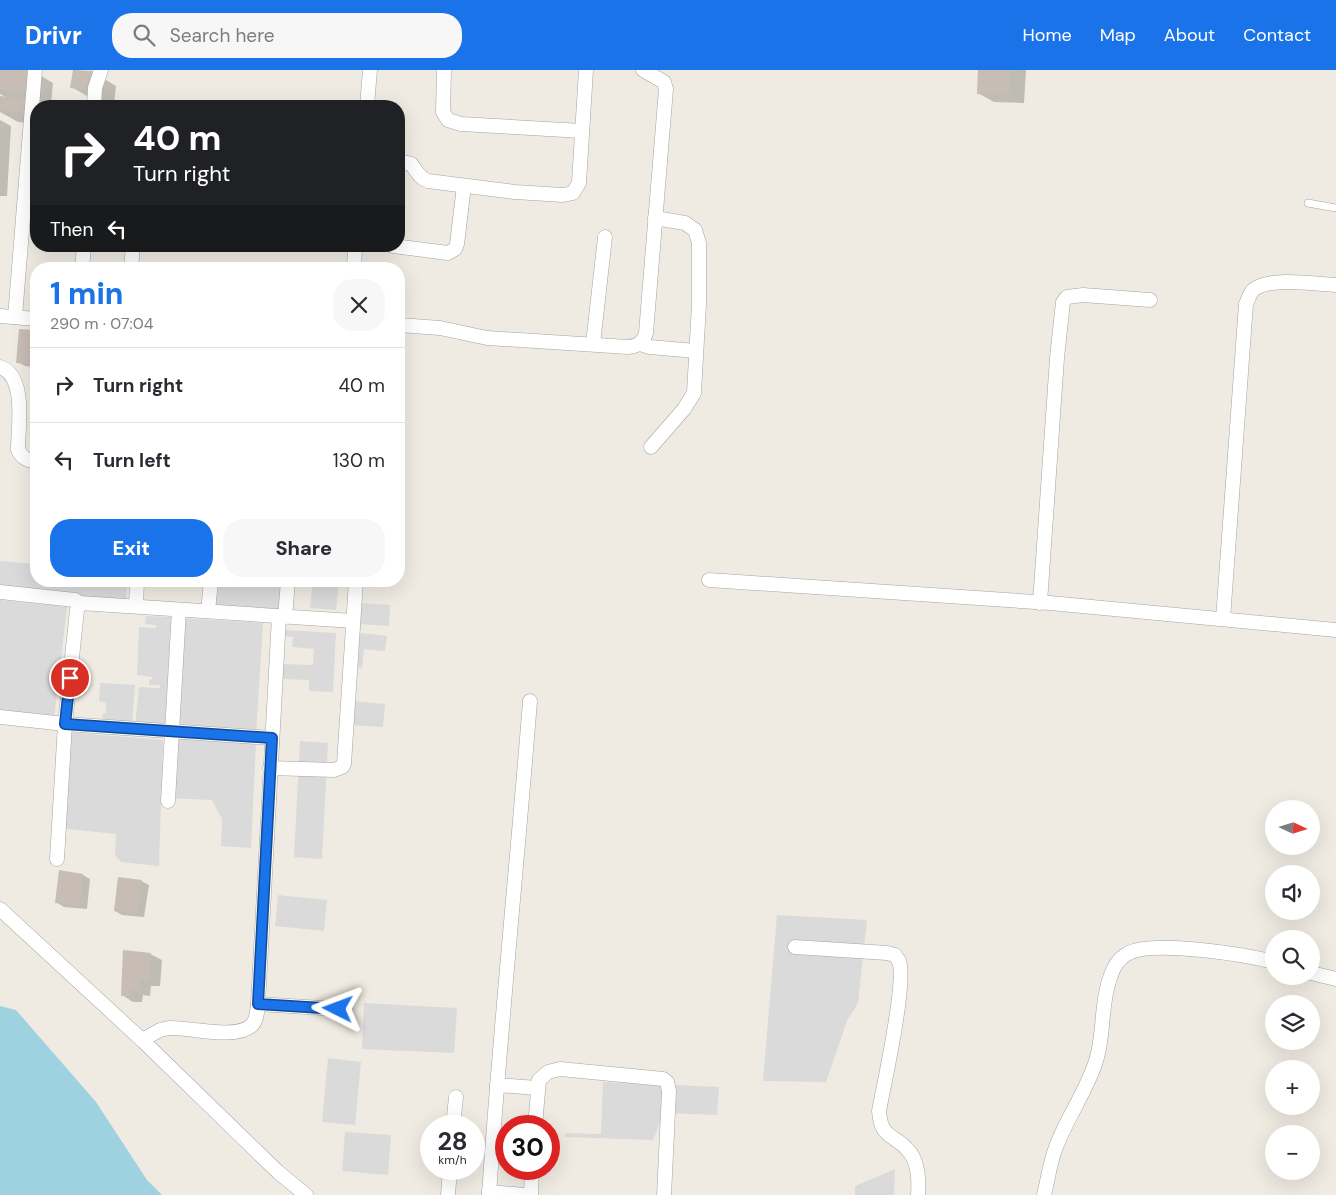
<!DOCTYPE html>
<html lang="en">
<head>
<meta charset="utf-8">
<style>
  :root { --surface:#fff; --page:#f7f7f7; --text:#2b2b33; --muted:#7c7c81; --line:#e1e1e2; --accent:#1a73e8 }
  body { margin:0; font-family:"DM Sans",sans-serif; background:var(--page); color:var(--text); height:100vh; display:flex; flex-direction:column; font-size:19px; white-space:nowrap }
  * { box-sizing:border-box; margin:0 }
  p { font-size:16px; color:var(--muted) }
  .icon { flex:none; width:28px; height:28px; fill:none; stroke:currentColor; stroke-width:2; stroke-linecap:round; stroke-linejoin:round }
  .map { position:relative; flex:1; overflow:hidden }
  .sheet { position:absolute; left:30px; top:192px; width:375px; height:325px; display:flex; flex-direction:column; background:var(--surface); border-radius:20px; box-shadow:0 5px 20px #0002 }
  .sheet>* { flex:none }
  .banner { position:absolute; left:30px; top:30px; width:375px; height:152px; border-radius:20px; box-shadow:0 5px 20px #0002; background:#202124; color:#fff; overflow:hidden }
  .needle { width:32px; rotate:94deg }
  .buttons { position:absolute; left:1265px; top:730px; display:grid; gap:10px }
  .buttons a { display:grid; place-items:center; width:55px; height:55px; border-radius:50%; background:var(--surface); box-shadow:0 5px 20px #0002; font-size:25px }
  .speed { position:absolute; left:420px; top:1045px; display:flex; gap:10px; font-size:25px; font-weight:700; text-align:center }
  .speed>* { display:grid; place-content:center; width:65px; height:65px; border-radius:50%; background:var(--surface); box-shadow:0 5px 20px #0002; line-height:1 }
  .speed small { font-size:12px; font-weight:400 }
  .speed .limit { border:8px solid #d22; background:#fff; color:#111 }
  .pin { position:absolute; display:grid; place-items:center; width:42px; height:42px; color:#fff; margin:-21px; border:2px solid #fff; border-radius:50%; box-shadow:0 1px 5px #0007 }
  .me { position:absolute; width:55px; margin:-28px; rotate:273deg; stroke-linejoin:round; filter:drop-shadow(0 0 4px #0008) }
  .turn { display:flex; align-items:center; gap:18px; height:105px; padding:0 20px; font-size:22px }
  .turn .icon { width:65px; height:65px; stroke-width:2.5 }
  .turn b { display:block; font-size:35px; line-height:42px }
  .then { display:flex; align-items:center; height:48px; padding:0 20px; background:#0003; gap:10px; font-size:19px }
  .round { display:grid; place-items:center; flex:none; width:52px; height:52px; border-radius:20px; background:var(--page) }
  .summary { display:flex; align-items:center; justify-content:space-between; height:85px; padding:0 20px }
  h1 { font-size:30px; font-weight:800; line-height:38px; color:var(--accent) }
  .action { display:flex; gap:10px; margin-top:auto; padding:10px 20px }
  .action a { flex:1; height:58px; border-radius:20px; background:var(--accent); color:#fff; font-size:20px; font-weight:800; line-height:58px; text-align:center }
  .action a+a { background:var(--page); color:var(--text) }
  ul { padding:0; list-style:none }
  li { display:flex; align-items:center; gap:15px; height:75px; padding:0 20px; border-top:1px solid var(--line) }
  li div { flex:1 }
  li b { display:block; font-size:19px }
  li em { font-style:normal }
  header { display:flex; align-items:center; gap:30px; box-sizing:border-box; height:70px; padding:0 25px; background:var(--accent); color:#fff }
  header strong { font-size:24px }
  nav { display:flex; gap:28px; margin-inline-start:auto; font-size:18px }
  .search { width:350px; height:45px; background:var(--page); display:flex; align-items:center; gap:12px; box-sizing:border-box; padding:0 18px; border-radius:20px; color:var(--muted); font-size:19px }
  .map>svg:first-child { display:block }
</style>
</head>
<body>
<header>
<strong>Drivr</strong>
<div class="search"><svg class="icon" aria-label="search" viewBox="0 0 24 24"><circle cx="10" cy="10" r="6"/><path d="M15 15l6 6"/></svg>Search here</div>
<nav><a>Home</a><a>Map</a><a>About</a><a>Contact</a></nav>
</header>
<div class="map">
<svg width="1336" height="1125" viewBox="0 0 1336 1125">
  <rect width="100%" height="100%" fill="#efebe2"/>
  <g fill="#dbdada">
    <polygon points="0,491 36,494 36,511 127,511 126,532 0,525"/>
    <polygon points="215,511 282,511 279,542 213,536"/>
    <polygon points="313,511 339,511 336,540 310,538"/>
    <polygon points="0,530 67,537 54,649 0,644"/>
    <polygon points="360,533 390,535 389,556 359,554"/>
    <polygon points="146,546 171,547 165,658 135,657 139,617 160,618 160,615 149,615 149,610 152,609 152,607 137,605 139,557 156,558 156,555 145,554"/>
    <polygon points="180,548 263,553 256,664 173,659"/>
    <polygon points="283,560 336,563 333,622 309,621 309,610 282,609 283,594 313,595 314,579 292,577 293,567 283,566"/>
    <polygon points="359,563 387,566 385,581 364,579 362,598 355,597"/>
    <polygon points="100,613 135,615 132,656 102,654 103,644 106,643 106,633 99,631"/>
    <polygon points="351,631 385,634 383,657 349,655"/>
    <polygon points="66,662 163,670 159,796 121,792 115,785 116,764 59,758"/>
    <polygon points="172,668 256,672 251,778 221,776 222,749 212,730 169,728"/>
    <polygon points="300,671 328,673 322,789 294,787"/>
    <polygon points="278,825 327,830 324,861 275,856"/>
    <polygon points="777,845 867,850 858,933 847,951 826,1012 763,1011"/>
    <polygon points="364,933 457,938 454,983 362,979"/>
    <polygon points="328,988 361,992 355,1055 322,1052"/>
    <polygon points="603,1012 719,1017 717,1045 664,1043 653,1070 565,1067 565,1063 601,1064"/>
    <polygon points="345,1062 391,1065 388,1105 342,1101"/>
    <polygon points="895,1099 894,1125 855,1125 855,1116"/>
  </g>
  <polygon fill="#9ed2e1" points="0,936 16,940 96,1032 147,1110 162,1125 0,1125"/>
  <g fill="#0003">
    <polygon points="0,0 31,0 53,13 51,35 33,33 36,54 18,52 0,42 0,28 7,28 0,24"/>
    <polygon points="74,0 93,2 116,16 114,34 95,31 72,17"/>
    <polygon points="979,0 1026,0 1024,33 994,32 978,23"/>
    <polygon points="0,50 11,56 7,126 0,126"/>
    <polygon points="36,85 36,95 32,93"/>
    <polygon points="33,99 36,100 36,111 32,109"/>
    <polygon points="29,126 36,126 36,143 28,138"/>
    <polygon points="20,260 36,261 36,297 25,296 18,292"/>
    <polygon points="83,805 90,809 87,839 64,837 56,832"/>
    <polygon points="141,811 149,815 144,847 122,845 115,841"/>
    <polygon points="150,884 162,890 160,916 151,916 150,926 143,925 142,932 133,932 122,925"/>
  </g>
  <g fill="#c7bdb5">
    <polygon points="0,0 30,0 29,22 0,20"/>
    <polygon points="73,0 93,1 91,21 70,18"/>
    <polygon points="978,0 1010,0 1009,25 977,24"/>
    <polygon points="0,26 28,29 26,43 0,40"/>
    <polygon points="28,125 36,125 36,139 27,139"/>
    <polygon points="19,259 36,260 34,294 16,293"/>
    <polygon points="59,800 83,804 80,836 55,833"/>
    <polygon points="118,807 142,810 137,843 114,841"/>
    <polygon points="123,880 151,883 149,910 140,910 139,920 131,919 130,926 121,926"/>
  </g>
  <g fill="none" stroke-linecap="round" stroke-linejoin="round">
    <g stroke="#a4a4a4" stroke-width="8">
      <polyline id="lane" points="1308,133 1336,138"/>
    </g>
    <g stroke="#a4a4a4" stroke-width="15">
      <g id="street">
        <polyline points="444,0 443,42 448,50 461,54 582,61"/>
        <polyline points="94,36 95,18 101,0"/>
        <polyline points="367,36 370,0"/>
        <path d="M399,91l12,3c6,7 8,14 17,17l87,11 48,3 10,-2 6,-10 7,-113"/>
        <polyline points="393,176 448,183 455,179 457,174 464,116"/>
        <polyline points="82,199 84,176"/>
        <polyline points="131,199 133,176"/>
        <polyline points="354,199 355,176"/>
        <polyline points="0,246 36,249"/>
        <polyline points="15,247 35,0"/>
        <path d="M399,255l41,3 47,10 141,9c10,-1 15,-4 18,-14l20,-244 -2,-7 -21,-12"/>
        <polyline points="593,274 605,167"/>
        <polyline points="640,274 650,277 696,281"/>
        <path d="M0,297c27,9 18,60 18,83 4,8 9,10 18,12"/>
        <polyline points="651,377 684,339 694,323 699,234 699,173 695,160 685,153 655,148"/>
        <polyline points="709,510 1050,533 1336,560"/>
        <polyline points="0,522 75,530 80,533"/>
        <polyline points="1040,533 1057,288 1063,232 1067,227 1083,225 1150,230"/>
        <polyline points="136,536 137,511"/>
        <polyline points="208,541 211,511"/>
        <polyline points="285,547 288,511"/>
        <path d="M1223,549l23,-315c3,-6 4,-13 10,-16 19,-11 58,-4 80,-3"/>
        <polyline points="0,647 65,654 272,668"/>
        <polyline points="270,698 334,700 342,697 344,694 356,511"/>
        <polyline points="168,731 179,540"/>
        <polyline points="57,789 65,654 77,540 80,533 353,551"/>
        <polyline points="0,839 142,970 278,1102 306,1125"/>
        <path d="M795,877l92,6 8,2c1,2 3,4 4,6 8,20 -15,123 -20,150 2,28 14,22 29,39 10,11 11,31 10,45"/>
        <polyline points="1311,903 1336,909"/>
        <polyline points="258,934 338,939"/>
        <path d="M142,970l18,-10 9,-2c21,-1 64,12 82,-2 6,-5 6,-14 7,-22l21,-388"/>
        <polyline points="497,1015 537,1018"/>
        <polyline points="453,1056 456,1027"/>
        <polyline points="535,1056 539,1010 548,1002 560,999 663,1009 667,1012 669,1021 664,1125"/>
        <polyline points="489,1122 525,1125"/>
        <polyline points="448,1125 450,1099"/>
        <path d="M489,1125c11,-165 28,-329 41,-494"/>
        <polyline points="531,1125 532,1099"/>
        <path d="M1044,1125c4,-16 6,-33 12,-48 11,-29 29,-54 39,-83 10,-28 5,-59 15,-86 3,-10 8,-19 17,-24 24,-15 119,1 147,8"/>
      </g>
    </g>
    <use href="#lane" stroke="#fff" stroke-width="7"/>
    <use href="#street" stroke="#fff" stroke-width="14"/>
  </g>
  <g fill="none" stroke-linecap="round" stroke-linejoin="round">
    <g stroke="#114b97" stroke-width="12">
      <polyline id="route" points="70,608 65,654 272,668 258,934 338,939"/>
    </g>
    <use href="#route" stroke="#1a73e8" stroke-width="9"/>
  </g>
</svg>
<div class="buttons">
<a><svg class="needle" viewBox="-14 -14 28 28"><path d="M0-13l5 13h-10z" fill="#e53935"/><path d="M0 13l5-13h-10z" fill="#7c7c81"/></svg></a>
<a><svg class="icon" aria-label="sound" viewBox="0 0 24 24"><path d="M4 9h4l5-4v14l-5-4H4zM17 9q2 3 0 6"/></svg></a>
<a><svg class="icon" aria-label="search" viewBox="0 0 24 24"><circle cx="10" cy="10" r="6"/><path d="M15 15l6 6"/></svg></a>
<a><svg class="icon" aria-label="layers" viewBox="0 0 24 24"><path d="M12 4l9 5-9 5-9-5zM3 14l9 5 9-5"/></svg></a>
<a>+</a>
<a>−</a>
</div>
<div class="speed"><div>28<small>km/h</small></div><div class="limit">30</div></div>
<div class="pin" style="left:70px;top:608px;background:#d93025"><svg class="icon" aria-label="arrive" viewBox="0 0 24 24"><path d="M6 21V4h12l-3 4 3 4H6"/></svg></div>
<svg class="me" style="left:338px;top:939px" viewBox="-20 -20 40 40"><path d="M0-17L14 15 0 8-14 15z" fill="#1a73e8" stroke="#fff" stroke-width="4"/></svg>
<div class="banner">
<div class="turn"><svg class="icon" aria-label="right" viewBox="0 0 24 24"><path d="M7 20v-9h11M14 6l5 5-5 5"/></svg><div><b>40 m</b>Turn right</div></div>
<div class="then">Then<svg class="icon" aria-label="left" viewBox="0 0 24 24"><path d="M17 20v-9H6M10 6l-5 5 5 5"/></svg></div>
</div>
<section class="sheet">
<div class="summary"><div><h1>1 min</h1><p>290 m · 07:04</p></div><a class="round"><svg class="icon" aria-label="close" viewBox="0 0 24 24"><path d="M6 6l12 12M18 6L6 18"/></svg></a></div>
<ul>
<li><svg class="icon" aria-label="right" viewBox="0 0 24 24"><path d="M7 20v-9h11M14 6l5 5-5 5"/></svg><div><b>Turn right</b></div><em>40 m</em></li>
<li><svg class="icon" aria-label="left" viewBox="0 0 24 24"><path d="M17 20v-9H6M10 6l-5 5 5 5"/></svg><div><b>Turn left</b></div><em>130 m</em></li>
</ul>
<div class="action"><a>Exit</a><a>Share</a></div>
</section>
</div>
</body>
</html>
